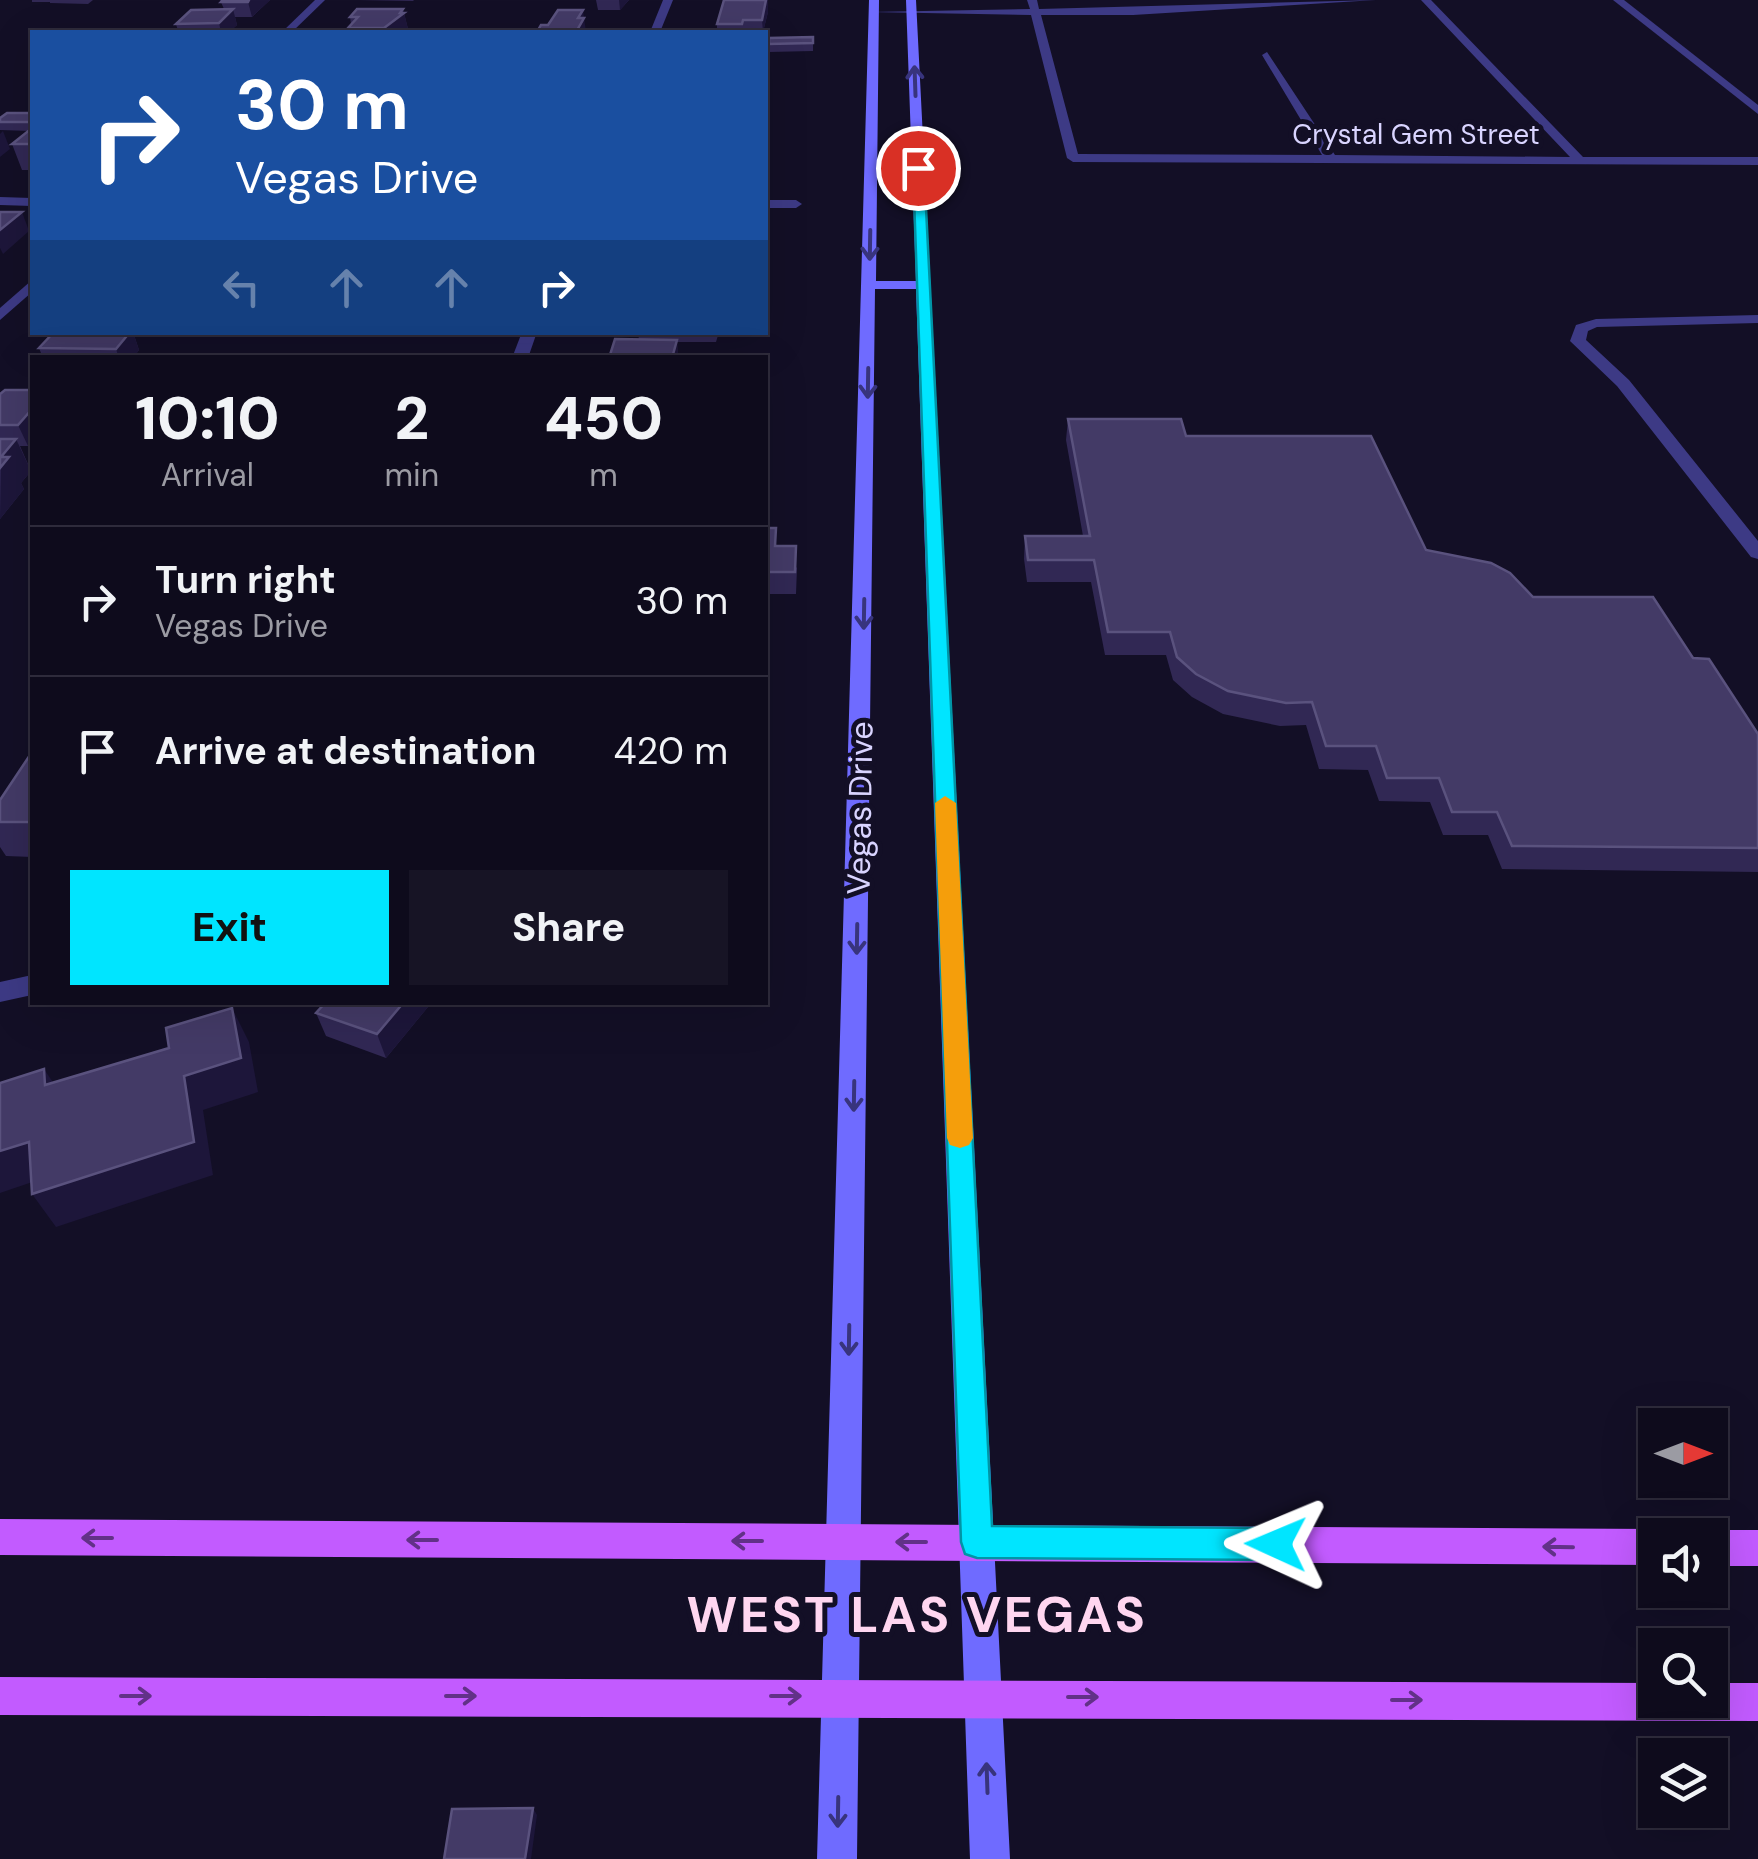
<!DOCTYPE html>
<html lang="en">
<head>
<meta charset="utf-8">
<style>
  :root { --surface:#0e0b1c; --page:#171425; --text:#f1f3f6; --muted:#9b9ba3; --line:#2e2b3b; --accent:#00e5ff }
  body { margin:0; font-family:"DM Sans",sans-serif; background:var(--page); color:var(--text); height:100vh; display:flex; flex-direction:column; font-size:38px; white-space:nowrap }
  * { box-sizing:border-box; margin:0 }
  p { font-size:32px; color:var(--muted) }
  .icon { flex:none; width:55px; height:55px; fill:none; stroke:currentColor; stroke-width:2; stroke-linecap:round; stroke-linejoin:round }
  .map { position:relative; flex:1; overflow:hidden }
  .drawer { position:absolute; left:30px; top:355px; width:738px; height:650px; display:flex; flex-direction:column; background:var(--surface); border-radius:0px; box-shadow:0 10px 40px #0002,0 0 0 2px var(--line) }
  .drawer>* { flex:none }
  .top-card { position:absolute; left:30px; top:30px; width:738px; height:305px; border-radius:0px; box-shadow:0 10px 40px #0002,0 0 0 2px var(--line); background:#1a4fa0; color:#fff; overflow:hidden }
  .needle { width:65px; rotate:90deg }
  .fabs { position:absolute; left:1638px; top:1408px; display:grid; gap:20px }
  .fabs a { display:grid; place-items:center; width:90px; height:90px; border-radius:0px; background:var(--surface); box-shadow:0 10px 40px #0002,0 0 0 2px var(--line); font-size:50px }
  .pin { position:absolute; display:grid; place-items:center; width:85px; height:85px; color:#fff; margin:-42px; border:5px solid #fff; border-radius:50%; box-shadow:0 2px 10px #0007 }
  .me { position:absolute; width:110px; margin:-55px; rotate:271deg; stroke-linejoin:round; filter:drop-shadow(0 0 8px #0008) }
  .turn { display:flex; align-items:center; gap:35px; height:210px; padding:0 40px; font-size:45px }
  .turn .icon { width:130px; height:130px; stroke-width:2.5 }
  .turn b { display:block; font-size:70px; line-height:85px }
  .lanes { display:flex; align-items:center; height:95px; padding:0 40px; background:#0003; justify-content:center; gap:50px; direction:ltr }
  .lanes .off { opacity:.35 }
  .eta { display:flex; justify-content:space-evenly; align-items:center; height:170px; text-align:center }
  .eta b { font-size:60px; font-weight:800; line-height:70px }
  .action { display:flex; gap:20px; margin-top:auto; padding:20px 40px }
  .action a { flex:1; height:115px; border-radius:0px; background:var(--accent); color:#111; font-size:40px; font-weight:800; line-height:115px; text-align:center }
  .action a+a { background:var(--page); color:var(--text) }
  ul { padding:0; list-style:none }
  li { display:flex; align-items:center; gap:30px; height:150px; padding:0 40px; border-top:2px solid var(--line) }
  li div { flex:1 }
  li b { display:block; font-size:38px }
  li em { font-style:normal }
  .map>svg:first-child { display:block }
</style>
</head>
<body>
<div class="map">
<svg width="1758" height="1859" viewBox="0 0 1758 1859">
  <rect width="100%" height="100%" fill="#130f26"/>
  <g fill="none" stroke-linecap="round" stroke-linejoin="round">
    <g fill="#3d3a85" fill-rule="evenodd">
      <polygon points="315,0 325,0 292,32 282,32"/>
      <polygon points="663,0 673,0 660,32 650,32"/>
      <polygon points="1027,0 1037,0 1039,9 1376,0 1133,15 1041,15 1078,154 1322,155 1262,55 1267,52 1335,155 1570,157 1421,0 1431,0 1583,157 1758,157 1758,165 1073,162 1067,158 1031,15 869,12 1030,9"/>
      <polygon points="1613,0 1624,0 1758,105 1758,114"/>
      <polygon points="0,197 32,198 32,206 0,205"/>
      <polygon points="765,200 796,200 802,204 796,208 765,208"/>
      <polygon points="32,280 32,292 0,320 0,308"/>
      <polygon points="1758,315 1758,323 1597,327 1588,331 1586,340 1629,380 1758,541 1758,559 1751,557 1617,386 1570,341 1576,325 1596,319"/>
      <polygon points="522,332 537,332 528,358 512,358"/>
      <polygon points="32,975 32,995 0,1002 0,982"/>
    </g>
    <polygon fill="#6f6bff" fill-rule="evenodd" points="869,0 879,0 876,281 916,281 906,0 916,0 1010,1859 970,1859 916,289 875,289 857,1859 817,1859"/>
    <g fill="#c25bff" fill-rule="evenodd">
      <polygon points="0,1519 1655,1529 1668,1535 1655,1535 1655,1565 0,1555"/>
      <polygon points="1710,1530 1758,1530 1758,1566 1710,1566 1710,1535 1699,1535"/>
      <polygon points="0,1677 1655,1683 1655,1700 1710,1700 1710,1683 1758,1683 1758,1721 0,1715"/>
    </g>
  </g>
  <g fill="#312854">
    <polygon points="32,0 93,0 88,4 50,3 50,2 32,2"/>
    <polygon points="220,0 270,0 252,17 235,17 237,25 229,32 176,32 178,31 176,24 224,9"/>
    <polygon points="358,0 414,0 413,1"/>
    <polygon points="596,0 629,0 620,10 598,10"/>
    <polygon points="767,2 768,12 763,32 714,32 717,32 717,24"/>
    <polygon points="403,9 408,29 402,32 349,32 348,28 351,24 350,17"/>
    <polygon points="813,37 813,51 769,52 769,38"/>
    <polygon points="32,113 32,170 22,170 12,144 30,131 0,130 0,118"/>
    <polygon points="54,332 136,332 134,335 139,350 133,358 43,358 39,348"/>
    <polygon points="638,332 719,332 716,342 677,342 678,358 609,358 639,340"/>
    <polygon points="32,390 32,441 28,446 20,446 31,471 21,483 24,489 0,519 0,394"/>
    <polygon points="1068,419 1186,436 1426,550 1533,597 1693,658 1758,734 1758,872 1502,869 1488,835 1443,835 1430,802 1379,801 1368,770 1319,769 1306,725 1280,726 1223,714 1192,697 1173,680 1166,655 1105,655 1091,582 1027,582 1024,559 1025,536 1083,536 1066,440"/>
    <polygon points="765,528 777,546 797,568 796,594 765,594"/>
    <polygon points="32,755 32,857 6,856 0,847 0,800"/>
    <polygon points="432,1002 386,1058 326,1036 316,1013"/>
  </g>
  <g fill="#1d163a">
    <polygon points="249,0 270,0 252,17 248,2"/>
    <polygon points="619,0 629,0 620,10"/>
    <polygon points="766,0 768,0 768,12 763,32 762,20"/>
    <polygon points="233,9 237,25 229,32 221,32 219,23"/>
    <polygon points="403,9 408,29 402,32 385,32 384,28"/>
    <polygon points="583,10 586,32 576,32 578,18"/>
    <polygon points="768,51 769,67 767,78 766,62"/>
    <polygon points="3,131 10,149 0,157 0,134"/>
    <polygon points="22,212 29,231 3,254 0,248 0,230"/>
    <polygon points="122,332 136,332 134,335 139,350 133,358 119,358 116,349"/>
    <polygon points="677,340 678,358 672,358"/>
    <polygon points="32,409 32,441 28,446 18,425"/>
    <polygon points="16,439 31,471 21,483 24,489 0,519 1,457"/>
    <polygon points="404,1002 432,1002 386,1058 377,1034"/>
    <polygon points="232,1008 249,1042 258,1092 203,1110 213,1175 56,1227 32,1194"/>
    <polygon points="44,1069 67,1103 45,1085"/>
    <polygon points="29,1142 53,1175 0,1193 0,1151"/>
    <polygon points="533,1808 537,1815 531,1859 525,1859"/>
  </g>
  <g fill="#433a66" stroke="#5a527e" stroke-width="2.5">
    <polygon points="223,0 249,0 248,2 221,2"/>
    <polygon points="724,0 766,0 762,20 743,20 742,24 717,24"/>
    <polygon points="233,9 219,23 176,24 191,10"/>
    <polygon points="357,9 403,9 400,13 404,13 384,28 348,28 358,17 350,17"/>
    <polygon points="558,10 583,10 578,18 584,18 576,32 537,32 541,25 548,25"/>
    <polygon points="813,37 813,43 769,44 769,38"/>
    <polygon points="7,113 32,113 32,122 0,122 0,118"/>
    <polygon points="32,128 32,144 12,144"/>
    <polygon points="0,212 22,212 0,230"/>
    <polygon points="54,332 130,332 116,349 39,348"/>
    <polygon points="615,339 677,340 672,358 609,358"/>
    <polygon points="5,390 32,390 32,409 18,425 0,425 0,394"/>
    <polygon points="1068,419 1181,419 1186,436 1371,436 1426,550 1491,563 1510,573 1533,597 1653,597 1693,658 1709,659 1758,734 1758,848 1512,846 1497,812 1452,812 1439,778 1387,778 1376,746 1326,746 1312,702 1286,703 1228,691 1196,674 1177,657 1170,632 1108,632 1094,560 1028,560 1025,536 1090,536"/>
    <polygon points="0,439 16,439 1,457 9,457 0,468"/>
    <polygon points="765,528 776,528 775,546 796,546 795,572 765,572"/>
    <polygon points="30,755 32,755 32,822 0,822 0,800"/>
    <polygon points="326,1002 404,1002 377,1034 316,1013"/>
    <polygon points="232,1008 241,1058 184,1076 194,1142 32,1194 29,1142 0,1151 0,1083 44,1069 45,1085 169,1048 166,1028"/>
    <polygon points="533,1808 525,1859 444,1859 452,1809"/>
  </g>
  <defs><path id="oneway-shaft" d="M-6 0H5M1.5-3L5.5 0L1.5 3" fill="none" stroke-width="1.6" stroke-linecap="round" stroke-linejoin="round" transform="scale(2.5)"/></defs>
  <g stroke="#38347d">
    <use href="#oneway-shaft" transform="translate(915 81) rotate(-92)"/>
    <use href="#oneway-shaft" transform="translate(870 245) rotate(91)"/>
    <use href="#oneway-shaft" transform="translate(868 383) rotate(91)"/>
    <use href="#oneway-shaft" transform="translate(864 614) rotate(91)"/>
    <use href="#oneway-shaft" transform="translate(857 939) rotate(91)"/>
    <use href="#oneway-shaft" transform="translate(854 1096) rotate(91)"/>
    <use href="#oneway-shaft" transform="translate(849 1340) rotate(91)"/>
    <use href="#oneway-shaft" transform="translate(987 1778) rotate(-92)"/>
    <use href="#oneway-shaft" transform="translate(838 1812) rotate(91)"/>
  </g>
  <g stroke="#623188">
    <use href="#oneway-shaft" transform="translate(97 1538) rotate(-180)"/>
    <use href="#oneway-shaft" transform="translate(422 1540) rotate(-180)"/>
    <use href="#oneway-shaft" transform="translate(747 1541) rotate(-180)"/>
    <use href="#oneway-shaft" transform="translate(911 1542) rotate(-180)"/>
    <use href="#oneway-shaft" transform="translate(1558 1547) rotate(-179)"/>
    <use href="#oneway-shaft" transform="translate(136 1696)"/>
    <use href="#oneway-shaft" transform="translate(461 1696)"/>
    <use href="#oneway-shaft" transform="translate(786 1696)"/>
    <use href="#oneway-shaft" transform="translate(1083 1697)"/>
    <use href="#oneway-shaft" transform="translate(1407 1700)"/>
  </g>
  <polygon fill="#00e5ff" stroke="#0095a6" stroke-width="2.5" points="918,165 924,168 992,1526 1276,1528 1288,1533 1293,1544 1288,1555 1276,1560 977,1558 965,1554 961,1542 913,168"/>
  <polygon fill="#f59e0b" points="945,796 956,803 973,1138 969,1145 960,1148 950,1145 947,1138 935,803"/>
  <g text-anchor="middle" stroke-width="10" stroke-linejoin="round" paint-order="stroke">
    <g font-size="28" fill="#d9d4ff" stroke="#130f26">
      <text x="1416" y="144">Crystal Gem Street</text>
    </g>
    <g font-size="32" fill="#d9d4ff" stroke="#130f26">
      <text transform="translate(860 808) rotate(-89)" y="11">Vegas Drive</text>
    </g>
    <g font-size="50" font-weight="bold" letter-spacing="2.5" fill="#ffd6f0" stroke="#130f26">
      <text x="917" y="1632">WEST LAS VEGAS</text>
    </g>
  </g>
</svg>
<div class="fabs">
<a><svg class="needle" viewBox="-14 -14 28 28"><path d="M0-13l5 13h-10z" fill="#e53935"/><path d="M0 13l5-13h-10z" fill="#9b9ba3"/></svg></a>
<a><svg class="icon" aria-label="sound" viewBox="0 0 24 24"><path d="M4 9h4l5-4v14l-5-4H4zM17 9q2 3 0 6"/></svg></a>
<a><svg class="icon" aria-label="search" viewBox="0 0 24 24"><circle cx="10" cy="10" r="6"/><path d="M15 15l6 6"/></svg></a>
<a><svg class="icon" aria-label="layers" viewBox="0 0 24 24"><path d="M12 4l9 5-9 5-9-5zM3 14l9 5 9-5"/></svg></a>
</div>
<div class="pin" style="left:918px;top:168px;background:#d93025"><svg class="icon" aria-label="arrive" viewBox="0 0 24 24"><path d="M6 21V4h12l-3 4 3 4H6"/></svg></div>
<svg class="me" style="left:1276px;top:1544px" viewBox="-20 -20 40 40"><path d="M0-17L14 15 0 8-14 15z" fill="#00e5ff" stroke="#fff" stroke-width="4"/></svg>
<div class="top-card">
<div class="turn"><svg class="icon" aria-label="right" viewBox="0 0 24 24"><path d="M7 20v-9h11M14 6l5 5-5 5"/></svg><div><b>30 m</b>Vegas Drive</div></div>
<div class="lanes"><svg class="icon off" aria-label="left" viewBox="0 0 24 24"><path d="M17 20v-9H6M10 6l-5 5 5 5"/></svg><svg class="icon off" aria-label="ahead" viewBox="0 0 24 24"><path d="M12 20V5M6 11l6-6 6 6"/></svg><svg class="icon off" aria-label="ahead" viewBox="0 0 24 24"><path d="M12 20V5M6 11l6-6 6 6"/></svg><svg class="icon" aria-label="right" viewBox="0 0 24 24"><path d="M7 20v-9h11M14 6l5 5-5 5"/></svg></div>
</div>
<section class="drawer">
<div class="eta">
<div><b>10:10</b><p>Arrival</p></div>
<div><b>2</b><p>min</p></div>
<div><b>450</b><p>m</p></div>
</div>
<ul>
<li><svg class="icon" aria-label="right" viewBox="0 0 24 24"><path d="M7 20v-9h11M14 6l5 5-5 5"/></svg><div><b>Turn right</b><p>Vegas Drive</p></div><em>30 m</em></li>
<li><svg class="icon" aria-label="arrive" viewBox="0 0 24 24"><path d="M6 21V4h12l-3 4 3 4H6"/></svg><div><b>Arrive at destination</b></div><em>420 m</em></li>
</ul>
<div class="action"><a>Exit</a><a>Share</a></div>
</section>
</div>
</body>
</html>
